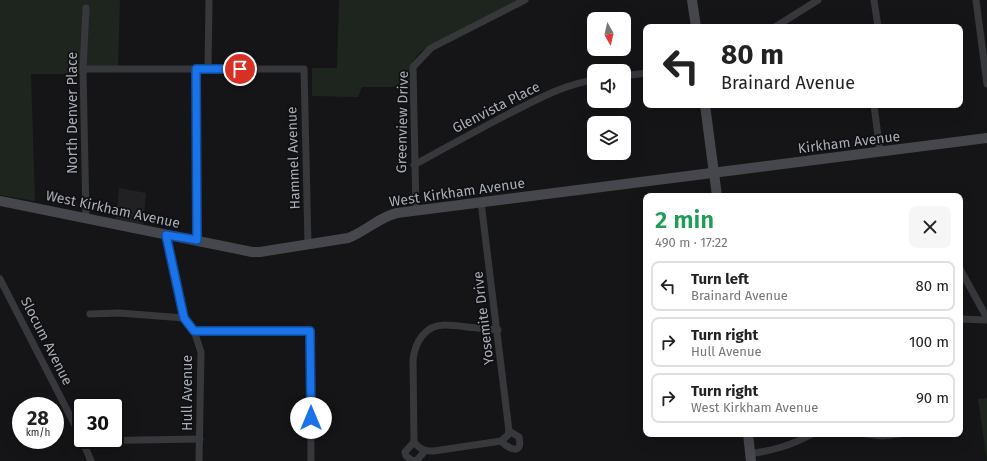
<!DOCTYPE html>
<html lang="en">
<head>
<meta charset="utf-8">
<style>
  :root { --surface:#fff; --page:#f6f6f6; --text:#222; --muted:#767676; --line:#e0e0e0 }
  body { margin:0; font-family:"Fira Sans",sans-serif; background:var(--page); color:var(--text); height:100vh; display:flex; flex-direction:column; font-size:15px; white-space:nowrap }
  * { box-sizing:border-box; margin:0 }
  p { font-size:13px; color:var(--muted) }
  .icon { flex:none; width:22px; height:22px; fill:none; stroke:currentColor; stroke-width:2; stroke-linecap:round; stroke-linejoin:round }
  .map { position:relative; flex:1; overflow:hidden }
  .panel { position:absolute; left:643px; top:193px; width:320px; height:244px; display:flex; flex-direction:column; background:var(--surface); border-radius:8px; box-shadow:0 4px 16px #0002 }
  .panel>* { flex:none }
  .guide { position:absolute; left:643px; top:24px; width:320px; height:84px; border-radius:8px; box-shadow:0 4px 16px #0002; background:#fff; color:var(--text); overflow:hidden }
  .needle { width:26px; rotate:172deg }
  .controls { position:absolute; left:587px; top:12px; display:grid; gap:8px }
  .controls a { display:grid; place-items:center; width:44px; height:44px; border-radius:8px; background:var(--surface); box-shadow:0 4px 16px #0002; font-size:20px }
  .speed { position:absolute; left:12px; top:397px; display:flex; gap:8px; font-size:20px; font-weight:700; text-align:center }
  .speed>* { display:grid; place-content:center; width:52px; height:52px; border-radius:50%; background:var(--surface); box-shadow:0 4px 16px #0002; line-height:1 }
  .speed small { font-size:10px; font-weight:400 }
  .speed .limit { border:2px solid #111; border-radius:6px; background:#fff; color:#111 }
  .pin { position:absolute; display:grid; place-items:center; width:34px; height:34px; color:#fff; margin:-17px; border:2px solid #fff; border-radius:50%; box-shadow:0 1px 4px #0007 }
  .me { position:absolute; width:44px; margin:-22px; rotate:0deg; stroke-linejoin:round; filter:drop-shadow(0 0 3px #0008) }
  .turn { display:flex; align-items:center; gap:14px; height:84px; padding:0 12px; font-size:18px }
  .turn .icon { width:52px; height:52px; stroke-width:2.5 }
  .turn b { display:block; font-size:28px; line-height:34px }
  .round { display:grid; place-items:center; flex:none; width:42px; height:42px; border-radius:8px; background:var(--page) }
  .overview { display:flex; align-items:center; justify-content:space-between; height:68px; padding:0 12px }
  h1 { font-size:24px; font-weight:600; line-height:30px; color:#1e9e55 }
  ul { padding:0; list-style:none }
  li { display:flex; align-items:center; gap:12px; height:50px; margin:0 8px 6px; padding:0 4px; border:2px solid var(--line); border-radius:8px }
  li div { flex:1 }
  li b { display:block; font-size:15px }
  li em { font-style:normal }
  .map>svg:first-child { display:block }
</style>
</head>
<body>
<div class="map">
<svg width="987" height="461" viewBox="0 0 987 461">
  <rect width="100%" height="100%" fill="#151517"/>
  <polygon fill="#212124" points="119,188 146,193 143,225 116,219"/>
  <g fill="#1e251e">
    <polygon points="0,0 120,0 118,67 80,74 31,74 35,201 0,195"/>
    <path d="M339,0h179l-93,49c-16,11 -15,20 -16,38h-47l-4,10 -46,-1v-28h25z"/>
    <polygon points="987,398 987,460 978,399"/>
  </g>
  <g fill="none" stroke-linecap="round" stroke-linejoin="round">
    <g stroke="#37383c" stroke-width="7">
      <polyline points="874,0 878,27"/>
      <polyline points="976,0 987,84"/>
      <polyline points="775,27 818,0"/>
      <polyline points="83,69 304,69 308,245"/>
      <polyline points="196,69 197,240"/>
      <polyline points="208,69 209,0"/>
      <polyline points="624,76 646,73"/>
      <polyline points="874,105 880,152"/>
      <path d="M414,165c35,-19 70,-39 106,-57 24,-12 47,-24 74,-28"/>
      <path d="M481,202l28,229 -1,4 -7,6 -67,10c-9,0 -14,-1 -20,-9l-1,-82c2,-18 12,-35 32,-35 7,0 15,1 22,2 10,1 20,2 31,3"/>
      <polyline points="416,211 413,67 431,48 525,0"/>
      <polyline points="86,217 83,69 86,8"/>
      <polyline points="166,235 184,318 194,331 201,352 199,461"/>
      <polyline points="960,269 987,318"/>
      <polyline points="0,279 81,437"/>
      <polyline points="90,314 119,313 184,318"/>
      <polyline points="960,319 987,320"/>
      <polyline points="194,331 310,331 311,461"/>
      <polyline points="866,434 882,436 899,434"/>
      <polyline points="82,440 91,461"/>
      <polyline points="83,441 200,439"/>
      <path d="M501,441c9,9 22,14 18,-4l-10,-6"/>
      <path d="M750,454c24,-4 40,-8 62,-20"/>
      <polyline points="413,461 406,456 405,452 414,442"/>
      <polyline points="413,461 417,460 425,451"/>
    </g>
    <g stroke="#45474c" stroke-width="10">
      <polyline points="692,0 696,27"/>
      <polyline points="705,105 717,196"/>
      <path d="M0,201l252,51h8l88,-14c17,-6 31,-21 49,-25l590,-75"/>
      <polyline points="748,434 751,461"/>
    </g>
  </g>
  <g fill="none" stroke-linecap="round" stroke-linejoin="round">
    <g stroke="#114b97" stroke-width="10">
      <polyline id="route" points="240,69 196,69 197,240 166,235 184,318 194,331 310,331 311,418"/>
    </g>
    <use href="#route" stroke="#1a73e8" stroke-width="7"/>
  </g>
  <g text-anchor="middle" stroke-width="3.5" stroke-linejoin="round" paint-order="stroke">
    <g font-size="14" fill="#a8adb7" stroke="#101012">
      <text transform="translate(496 107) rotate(-27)" y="5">Glenvista Place</text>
      <text transform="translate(72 113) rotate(-90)" y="5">North Denver Place</text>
      <text transform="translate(402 122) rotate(-89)" y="5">Greenview Drive</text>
      <text transform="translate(849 142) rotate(-7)" y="5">Kirkham Avenue</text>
      <text transform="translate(293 158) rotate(-92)" y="5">Hammel Avenue</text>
      <text transform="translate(457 192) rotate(-8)" y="5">West Kirkham Avenue</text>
      <text transform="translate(113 209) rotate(12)" y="5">West Kirkham Avenue</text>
      <text transform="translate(483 318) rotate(-97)" y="5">Yosemite Drive</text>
      <text transform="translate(47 341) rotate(63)" y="5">Slocum Avenue</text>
      <text transform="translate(187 393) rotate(-90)" y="5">Hull Avenue</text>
    </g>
  </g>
</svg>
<div class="controls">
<a><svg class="needle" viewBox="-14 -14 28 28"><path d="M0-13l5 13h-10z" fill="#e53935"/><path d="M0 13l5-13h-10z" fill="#767676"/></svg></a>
<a><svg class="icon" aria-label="sound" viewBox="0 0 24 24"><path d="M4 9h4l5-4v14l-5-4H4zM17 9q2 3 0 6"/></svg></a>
<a><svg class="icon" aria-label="layers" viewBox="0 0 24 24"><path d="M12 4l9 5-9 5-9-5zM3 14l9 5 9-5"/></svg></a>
</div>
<div class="speed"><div>28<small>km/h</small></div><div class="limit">30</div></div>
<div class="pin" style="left:240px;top:69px;background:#d93025"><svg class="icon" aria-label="arrive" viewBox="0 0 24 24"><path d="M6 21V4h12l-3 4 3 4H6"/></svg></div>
<svg class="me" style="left:311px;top:418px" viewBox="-20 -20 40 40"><circle r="19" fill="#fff"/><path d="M0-13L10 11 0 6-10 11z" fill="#1a73e8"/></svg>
<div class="guide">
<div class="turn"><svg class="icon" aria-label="left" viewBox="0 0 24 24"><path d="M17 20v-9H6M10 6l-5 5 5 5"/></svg><div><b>80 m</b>Brainard Avenue</div></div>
</div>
<section class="panel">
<div class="overview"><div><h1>2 min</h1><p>490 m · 17:22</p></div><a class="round"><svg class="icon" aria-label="close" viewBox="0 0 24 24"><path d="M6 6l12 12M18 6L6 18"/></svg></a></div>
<ul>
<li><svg class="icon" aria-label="left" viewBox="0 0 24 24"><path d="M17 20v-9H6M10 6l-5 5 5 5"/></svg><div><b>Turn left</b><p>Brainard Avenue</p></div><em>80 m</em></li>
<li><svg class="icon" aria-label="right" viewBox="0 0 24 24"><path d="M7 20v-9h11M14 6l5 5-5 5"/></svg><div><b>Turn right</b><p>Hull Avenue</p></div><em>100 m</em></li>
<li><svg class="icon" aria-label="right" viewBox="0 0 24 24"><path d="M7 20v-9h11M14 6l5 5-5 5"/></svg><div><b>Turn right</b><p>West Kirkham Avenue</p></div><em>90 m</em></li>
</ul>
</section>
</div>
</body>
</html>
